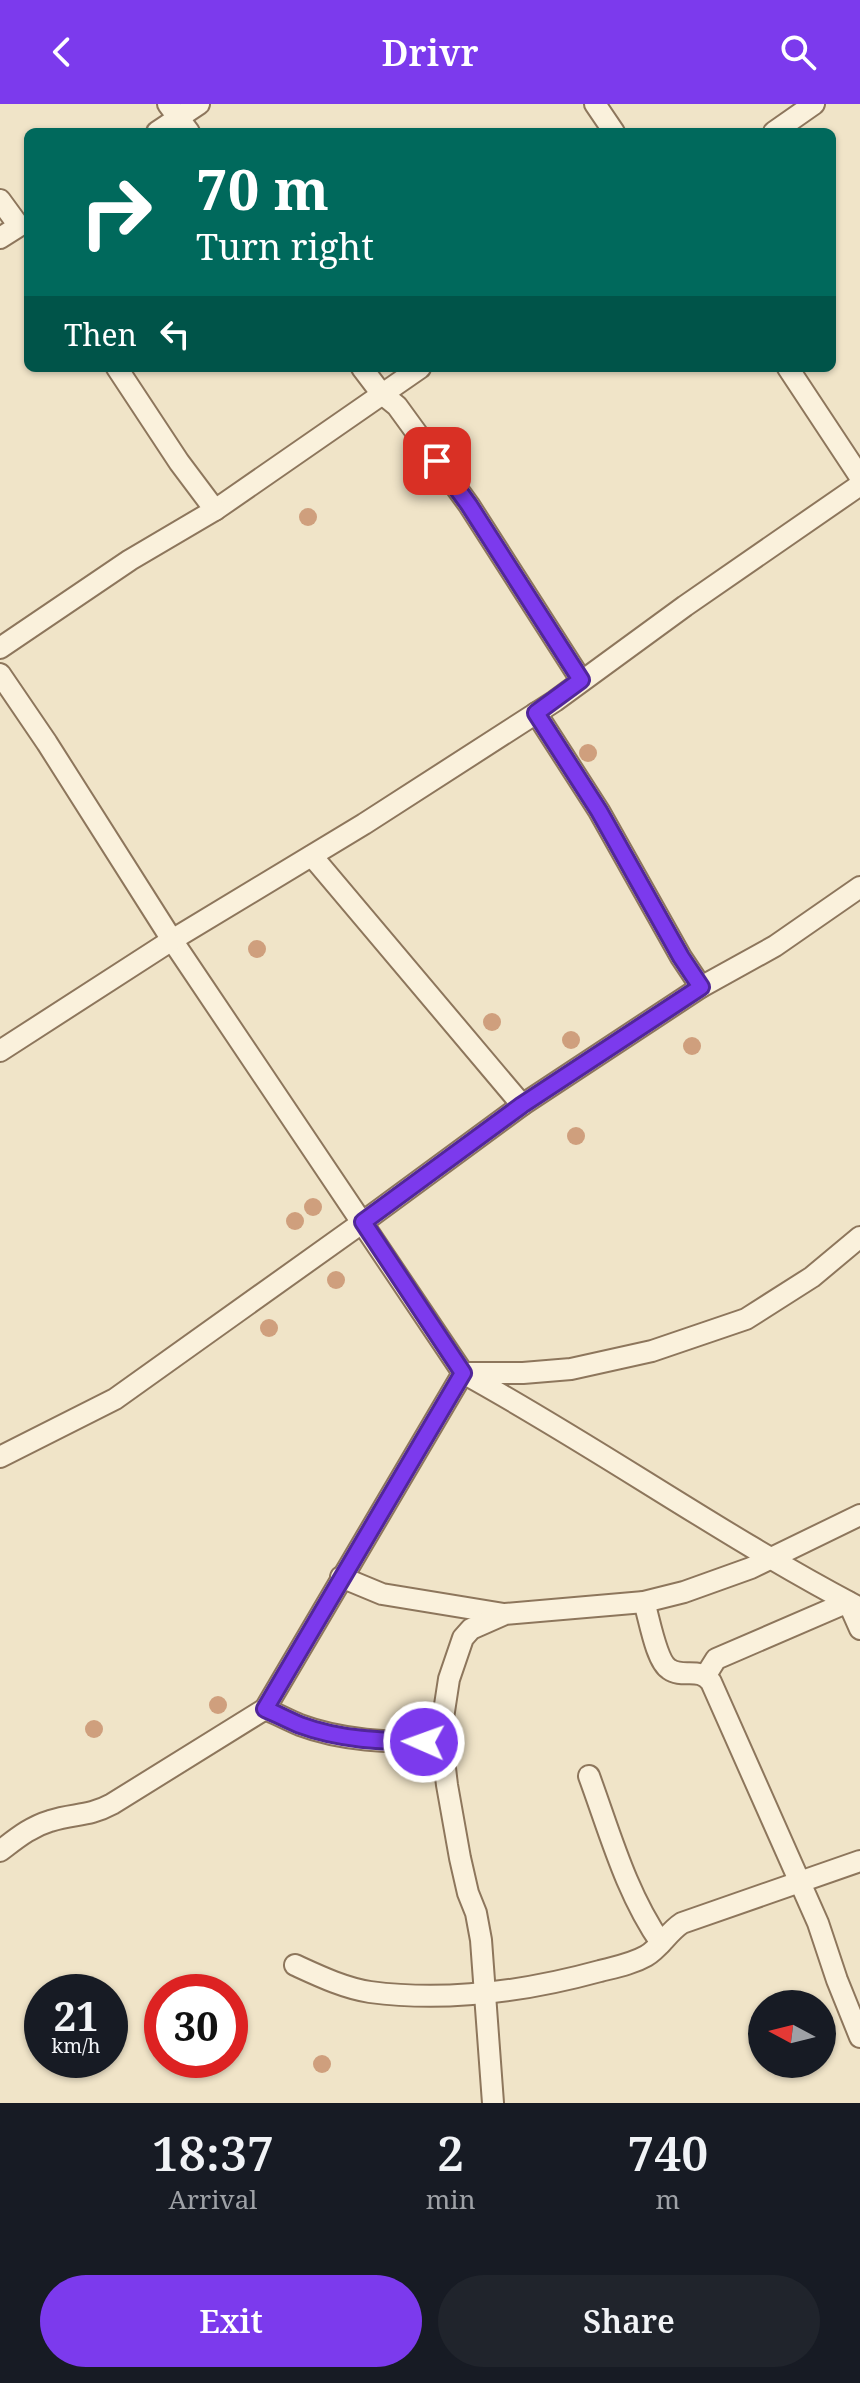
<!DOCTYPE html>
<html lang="en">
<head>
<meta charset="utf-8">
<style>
  :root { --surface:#171b24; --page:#20242c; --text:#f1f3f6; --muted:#9ea1a6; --accent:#7c3aed }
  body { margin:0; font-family:"Noto Serif",serif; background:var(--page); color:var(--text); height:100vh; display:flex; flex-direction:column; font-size:30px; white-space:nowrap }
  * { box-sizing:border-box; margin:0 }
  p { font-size:26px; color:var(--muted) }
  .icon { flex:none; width:44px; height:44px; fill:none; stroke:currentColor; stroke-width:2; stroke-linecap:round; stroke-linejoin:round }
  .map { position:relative; height:1999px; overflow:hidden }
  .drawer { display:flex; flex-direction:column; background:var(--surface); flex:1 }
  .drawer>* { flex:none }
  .top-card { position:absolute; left:24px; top:24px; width:812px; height:244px; border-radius:12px; box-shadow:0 2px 6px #0004; background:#00695c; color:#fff; overflow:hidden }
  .needle { width:52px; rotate:277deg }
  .controls { position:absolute; left:748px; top:1886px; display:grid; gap:16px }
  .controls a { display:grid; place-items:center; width:88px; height:88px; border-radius:50%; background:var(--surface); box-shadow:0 2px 6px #0004; font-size:40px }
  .speed { position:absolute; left:24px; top:1870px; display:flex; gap:16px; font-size:40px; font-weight:700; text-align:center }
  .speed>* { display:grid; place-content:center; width:104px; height:104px; border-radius:50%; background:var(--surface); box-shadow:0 2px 6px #0004; line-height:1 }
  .speed small { font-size:20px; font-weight:400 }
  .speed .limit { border:12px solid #d22; background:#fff; color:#111 }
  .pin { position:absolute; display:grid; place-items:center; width:68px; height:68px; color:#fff; margin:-34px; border-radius:16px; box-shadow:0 4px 12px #0006 }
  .me { position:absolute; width:88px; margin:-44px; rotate:272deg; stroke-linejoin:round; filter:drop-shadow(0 0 6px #0008) }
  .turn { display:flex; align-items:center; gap:28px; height:168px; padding:0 40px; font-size:36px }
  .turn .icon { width:104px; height:104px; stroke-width:2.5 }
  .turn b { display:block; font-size:56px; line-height:68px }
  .then { display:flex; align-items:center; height:76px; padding:0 40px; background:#0003; gap:16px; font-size:30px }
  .eta { display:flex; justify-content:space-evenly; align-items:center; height:136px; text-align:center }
  .eta b { font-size:48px; font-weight:600; line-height:56px }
  .action { display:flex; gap:16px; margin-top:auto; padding:16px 40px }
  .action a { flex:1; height:92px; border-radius:48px; background:var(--accent); color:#fff; font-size:32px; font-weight:600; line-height:92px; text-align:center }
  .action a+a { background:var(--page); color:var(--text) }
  header { display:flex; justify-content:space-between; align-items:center; height:104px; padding:0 40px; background:var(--accent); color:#fff; font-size:36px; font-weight:600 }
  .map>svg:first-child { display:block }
</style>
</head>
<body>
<header><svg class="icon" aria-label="back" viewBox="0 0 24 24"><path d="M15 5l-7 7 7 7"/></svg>Drivr<svg class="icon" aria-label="search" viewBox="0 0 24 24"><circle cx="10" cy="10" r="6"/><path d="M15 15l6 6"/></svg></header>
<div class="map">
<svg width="860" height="1999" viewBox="0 0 860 1999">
  <rect width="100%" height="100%" fill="#f0e4c8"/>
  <g fill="#cf9f7d">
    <circle cx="308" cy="413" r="9"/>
    <circle cx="588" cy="649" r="9"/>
    <circle cx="257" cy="845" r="9"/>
    <circle cx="492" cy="918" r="9"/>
    <circle cx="571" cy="936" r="9"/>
    <circle cx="692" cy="942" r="9"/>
    <circle cx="576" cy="1032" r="9"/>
    <circle cx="313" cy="1103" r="9"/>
    <circle cx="295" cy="1117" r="9"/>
    <circle cx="336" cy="1176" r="9"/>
    <circle cx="269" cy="1224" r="9"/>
    <circle cx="218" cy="1601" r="9"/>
    <circle cx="94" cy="1625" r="9"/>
    <circle cx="322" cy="1960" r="9"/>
  </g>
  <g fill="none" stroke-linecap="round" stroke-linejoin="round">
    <g stroke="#8d765c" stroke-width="24">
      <g id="minor">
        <polyline points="168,0 189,28"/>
        <polyline points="595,0 614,28"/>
        <polyline points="157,28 199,0"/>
        <polyline points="774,28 814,0"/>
        <polyline points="0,96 19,122 0,134"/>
        <polyline points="362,264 381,289 397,302 469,401 581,576"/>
        <polyline points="788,264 860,373"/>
        <polyline points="215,406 420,264"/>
        <polyline points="0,544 130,456 215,406 179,358 117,264"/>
        <path d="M0,570l47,69 125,197 291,433c135,74 261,164 397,235"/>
        <polyline points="536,609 599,707 681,853 701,883"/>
        <polyline points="312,752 522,1001"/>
        <polyline points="0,947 172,836 364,720 555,597 685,502 860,381"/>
        <polyline points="467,1269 523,1269 571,1265 652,1247 746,1215 812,1173 860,1133"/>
        <polyline points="0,1353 115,1295 363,1118 522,1001 701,883 775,842 860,783"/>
        <polyline points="341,1473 382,1490 504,1510"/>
        <path d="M644,1498c5,15 12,59 25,67 14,10 30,-3 42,13l107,241 19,57 23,57"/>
        <polyline points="706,1571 716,1555 848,1498 860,1525"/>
        <path d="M265,1605c12,5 23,11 35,16 45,17 94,17 142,18"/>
        <path d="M589,1672c21,57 37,117 72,167"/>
        <path d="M0,1747c16,-12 30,-24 50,-30 24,-8 38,-4 62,-17l153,-95 198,-336"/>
        <path d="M295,1861c24,11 49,23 75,27 76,10 157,-1 230,-21 16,-4 32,-7 46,-15 14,-8 22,-24 36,-33l178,-62"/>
        <polyline points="493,1999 481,1836 476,1809 468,1789 460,1754 447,1681 442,1639 443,1614 449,1575 463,1534 471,1525 505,1510 644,1498 684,1488 751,1464 860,1411"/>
      </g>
    </g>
    <use href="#minor" stroke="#faf1dc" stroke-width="20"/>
  </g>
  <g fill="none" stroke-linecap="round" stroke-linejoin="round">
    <g stroke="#51269a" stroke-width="20">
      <path id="route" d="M424,1638c-42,-1 -84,-2 -124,-17 -12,-5 -23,-11 -35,-16l198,-336 -100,-151 159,-117 179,-118 -20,-30 -82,-146 -63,-98 45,-33 -112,-175 -32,-44"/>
    </g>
    <use href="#route" stroke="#7c3aed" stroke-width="14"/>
  </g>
</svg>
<div class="controls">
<a><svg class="needle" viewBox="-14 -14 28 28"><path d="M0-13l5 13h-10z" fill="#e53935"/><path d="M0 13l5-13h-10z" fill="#9ea1a6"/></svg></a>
</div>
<div class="speed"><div>21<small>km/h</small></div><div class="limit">30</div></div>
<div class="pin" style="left:437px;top:357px;background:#d93025"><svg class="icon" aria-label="arrive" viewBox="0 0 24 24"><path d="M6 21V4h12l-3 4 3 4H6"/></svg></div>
<svg class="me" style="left:424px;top:1638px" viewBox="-20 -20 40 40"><circle r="17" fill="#7c3aed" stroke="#fff" stroke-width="3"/><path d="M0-11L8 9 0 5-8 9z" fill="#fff"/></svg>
<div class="top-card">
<div class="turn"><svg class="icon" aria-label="right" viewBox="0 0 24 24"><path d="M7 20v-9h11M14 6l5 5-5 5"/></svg><div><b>70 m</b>Turn right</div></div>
<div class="then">Then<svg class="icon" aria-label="left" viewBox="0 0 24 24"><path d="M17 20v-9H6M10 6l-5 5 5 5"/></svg></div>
</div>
</div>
<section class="drawer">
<div class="eta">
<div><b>18:37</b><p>Arrival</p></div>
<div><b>2</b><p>min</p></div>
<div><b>740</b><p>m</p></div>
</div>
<div class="action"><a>Exit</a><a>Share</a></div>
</section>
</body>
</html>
